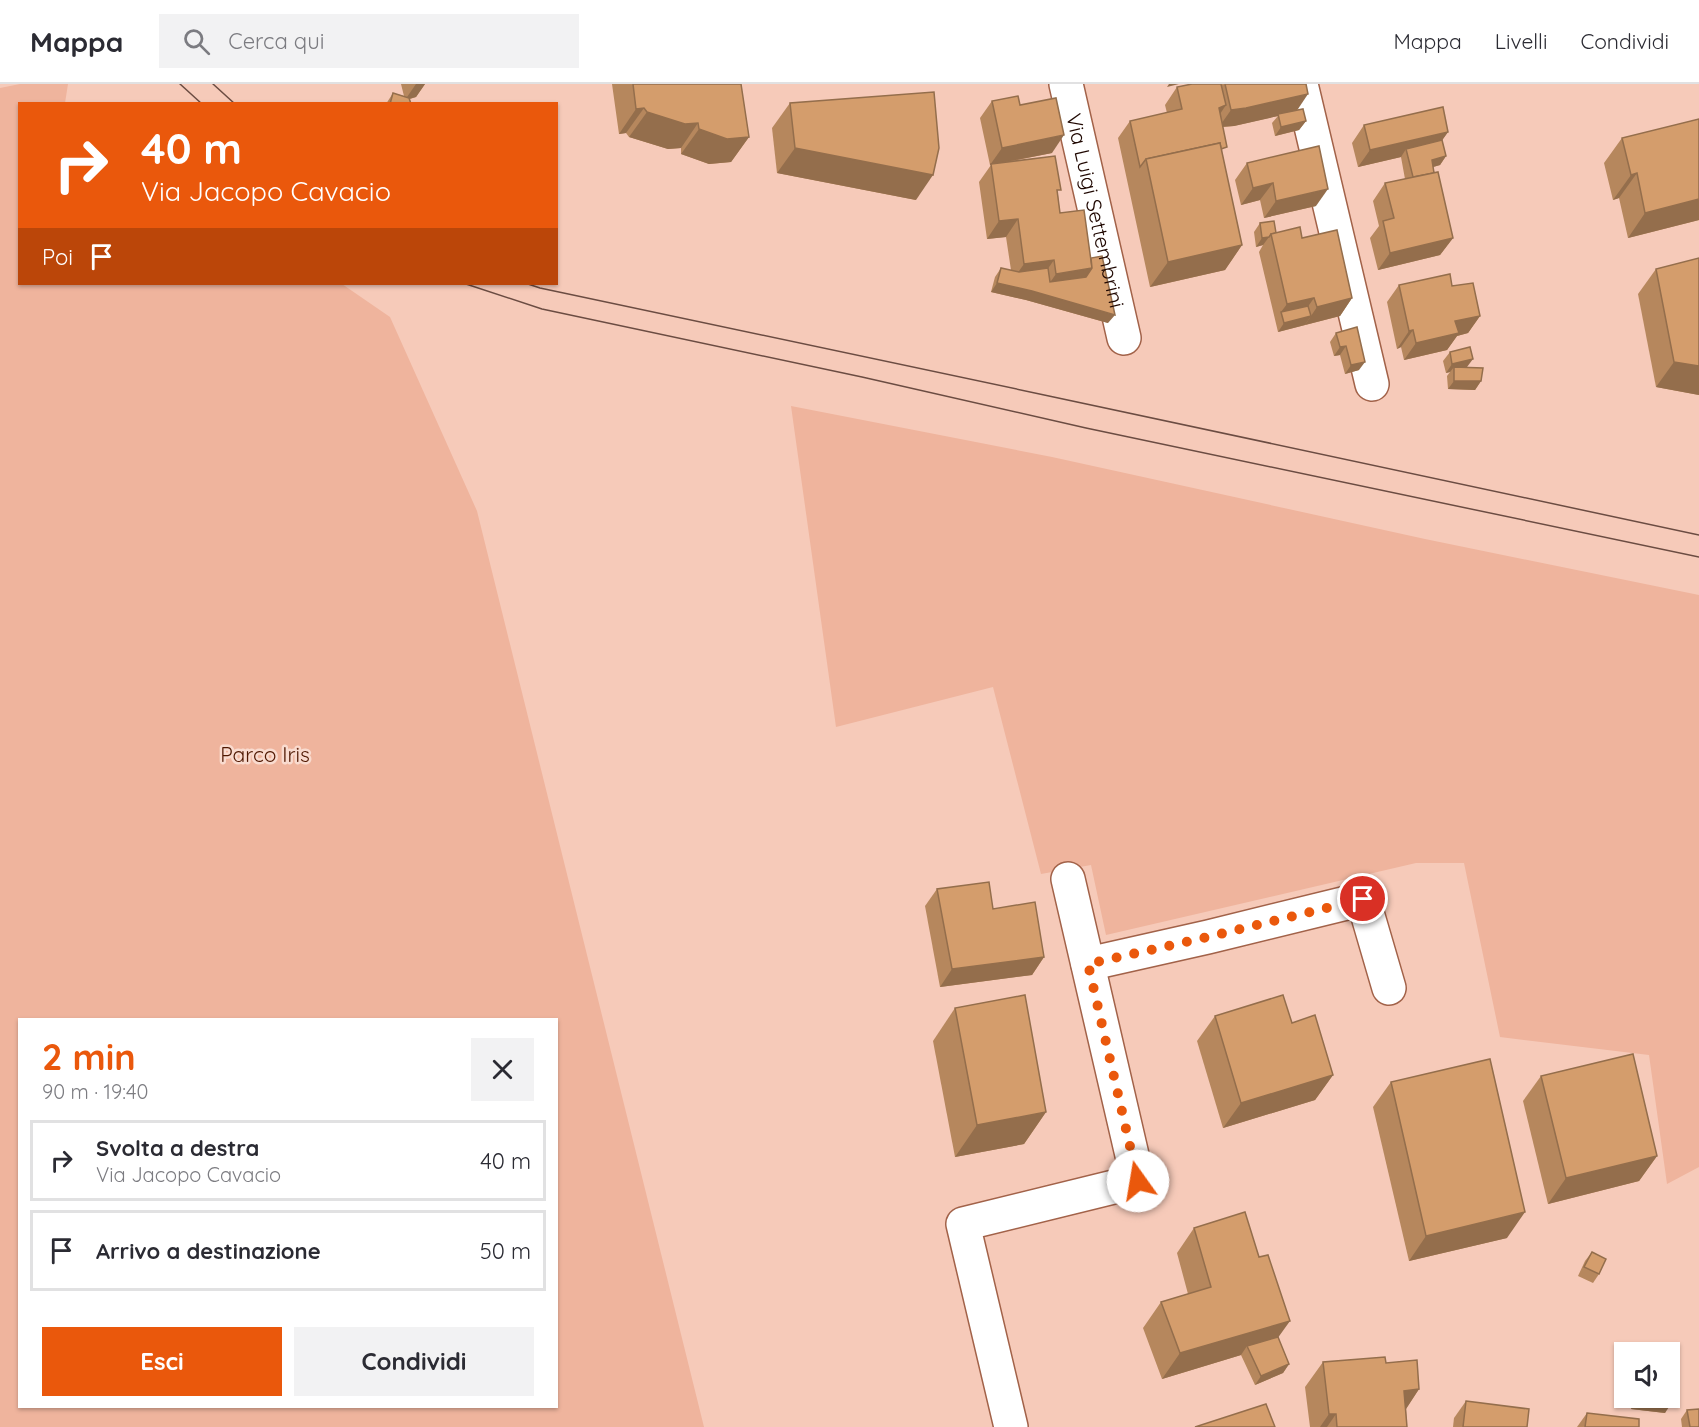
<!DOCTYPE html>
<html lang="it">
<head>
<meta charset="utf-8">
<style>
  :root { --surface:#fff; --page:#f2f2f3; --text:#2b2b33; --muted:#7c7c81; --line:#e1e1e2; --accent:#ea580c }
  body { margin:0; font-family:Quicksand,sans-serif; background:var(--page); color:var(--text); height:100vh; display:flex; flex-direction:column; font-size:22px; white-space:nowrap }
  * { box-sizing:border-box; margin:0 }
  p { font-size:20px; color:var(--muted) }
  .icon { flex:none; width:33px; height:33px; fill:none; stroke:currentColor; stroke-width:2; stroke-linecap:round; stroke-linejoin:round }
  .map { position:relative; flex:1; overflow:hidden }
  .panel { position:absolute; left:18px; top:934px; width:540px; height:390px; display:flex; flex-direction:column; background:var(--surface); border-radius:0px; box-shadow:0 2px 4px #0004 }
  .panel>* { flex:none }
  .banner { position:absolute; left:18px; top:18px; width:540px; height:183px; border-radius:0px; box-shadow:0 2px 4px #0004; background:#ea580c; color:#fff; overflow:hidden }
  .fabs { position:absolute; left:1614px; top:1258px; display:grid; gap:12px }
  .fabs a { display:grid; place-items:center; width:66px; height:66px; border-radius:0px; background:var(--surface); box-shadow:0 2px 4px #0004; font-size:30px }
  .pin { position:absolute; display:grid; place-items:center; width:51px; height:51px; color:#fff; margin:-26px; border:3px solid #fff; border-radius:50%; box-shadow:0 2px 6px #0007 }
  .me { position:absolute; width:66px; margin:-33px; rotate:347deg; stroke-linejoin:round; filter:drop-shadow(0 0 4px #0008) }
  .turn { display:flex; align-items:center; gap:21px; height:126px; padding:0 24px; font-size:27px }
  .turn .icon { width:78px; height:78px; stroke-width:2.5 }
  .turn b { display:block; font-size:42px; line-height:51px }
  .then { display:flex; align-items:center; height:57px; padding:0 24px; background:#0003; gap:12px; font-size:22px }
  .round { display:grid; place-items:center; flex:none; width:63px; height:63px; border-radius:0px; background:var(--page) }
  .headline { display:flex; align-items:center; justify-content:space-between; height:102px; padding:0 24px }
  h1 { font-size:36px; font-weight:800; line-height:45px; color:var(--accent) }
  .cta { display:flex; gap:12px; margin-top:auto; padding:12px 24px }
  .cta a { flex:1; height:69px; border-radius:0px; background:var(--accent); color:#fff; font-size:24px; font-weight:800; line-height:69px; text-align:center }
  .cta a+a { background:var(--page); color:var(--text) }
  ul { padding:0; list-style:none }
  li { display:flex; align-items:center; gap:18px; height:81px; margin:0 12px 9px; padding:0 12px; border:3px solid var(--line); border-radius:0px }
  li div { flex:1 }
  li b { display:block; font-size:22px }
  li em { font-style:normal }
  header { display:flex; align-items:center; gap:36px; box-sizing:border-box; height:84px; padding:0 30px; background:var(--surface); border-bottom:2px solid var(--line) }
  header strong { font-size:28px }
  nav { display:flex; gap:33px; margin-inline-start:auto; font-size:21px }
  .search { width:420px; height:54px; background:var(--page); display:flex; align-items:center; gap:15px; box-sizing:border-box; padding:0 21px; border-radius:0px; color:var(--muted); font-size:22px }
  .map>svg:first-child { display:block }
</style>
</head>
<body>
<header>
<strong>Mappa</strong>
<div class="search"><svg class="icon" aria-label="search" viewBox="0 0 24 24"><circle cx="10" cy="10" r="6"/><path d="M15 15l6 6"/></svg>Cerca qui</div>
<nav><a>Mappa</a><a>Livelli</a><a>Condividi</a></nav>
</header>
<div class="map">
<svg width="1699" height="1343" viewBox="0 0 1699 1343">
  <rect width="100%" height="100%" fill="#f6cab9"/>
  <g fill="#efb49d" fill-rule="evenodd">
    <path d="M20,0h48l-3,19 -45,1v180h322l48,33 87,194 227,916h-704v-1339zM20,936h536v387h-536z"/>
    <polygon points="791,322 1052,373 1425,455 1699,511 1699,1083 1667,1100 1649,971 1500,953 1464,779 1416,779 1106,851 1091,781 1041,790 993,603 836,643"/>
  </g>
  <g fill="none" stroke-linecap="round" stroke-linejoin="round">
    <g stroke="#a26249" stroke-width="36">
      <g id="street">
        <path id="s1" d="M1066,0l58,254"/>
        <polyline points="1301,0 1372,300"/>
        <polyline points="1088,880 1208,853 1363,815 1389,904"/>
        <polyline points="1011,1343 963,1140 1138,1097 1068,795"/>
      </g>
    </g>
    <use href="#street" stroke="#fff" stroke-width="33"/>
    <g stroke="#6b4c42" stroke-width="1.5">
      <polyline points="180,0 202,20"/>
      <polyline points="213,0 235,20"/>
      <polyline points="466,200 542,225 862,293 1086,344 1699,473"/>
      <path d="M528,200l12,4c387,80 772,166 1159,247"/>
    </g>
  </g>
  <g fill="#b6875d">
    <polygon points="401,0 425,0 416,13 410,15 411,20 386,20 393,9 404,12"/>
    <polygon points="612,0 741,0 749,53 731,78 709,80 681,70 681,64 668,65 629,53 626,49 619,50"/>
    <polygon points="1192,0 1306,0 1296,27 1306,37 1299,46 1275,52 1272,39 1278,32 1234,42 1223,43 1222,70 1242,161 1225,186 1150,203 1118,54 1130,37 1167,29 1165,21 1177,3"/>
    <polygon points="992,17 1052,69 998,80 1058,111 1060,129 1091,174 1108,239 1026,216 991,208 995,193 1001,184 1011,186 1006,153 987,155 979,98 991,81 990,81 980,34"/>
    <polygon points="790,19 916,116 777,89 772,44"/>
    <polygon points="1364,41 1448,48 1442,56 1446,72 1440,81 1433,83 1453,154 1440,171 1378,186 1370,154 1379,142 1373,117 1385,99 1405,95 1401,73 1358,83 1352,59"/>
    <polygon points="1622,54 1699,136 1628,154 1619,114 1613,116 1604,79"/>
    <polygon points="1247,79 1316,122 1264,134 1260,116 1241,121 1235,96"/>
    <polygon points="1260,139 1276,149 1302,154 1352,214 1340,232 1278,248 1259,168 1263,161 1256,163 1254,148"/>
    <polygon points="1656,185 1699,311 1656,303 1638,210"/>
    <polygon points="1399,201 1452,202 1480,232 1468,249 1457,252 1447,266 1404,276 1401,263 1397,265 1387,218"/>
    <polygon points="1357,243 1359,286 1345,290 1340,271 1334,272 1330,258 1336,249"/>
    <polygon points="1450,268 1481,297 1475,306 1448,305 1447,292 1450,288 1446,289 1443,277"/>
    <polygon points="937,805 993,825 1044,873 1032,891 940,903 925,822"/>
    <polygon points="955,924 1046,1028 1024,1060 955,1073 933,957"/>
    <polygon points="1215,932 1292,939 1333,991 1315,1016 1223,1044 1197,957"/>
    <polygon points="1541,992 1657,1072 1639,1097 1548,1120 1523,1017"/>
    <polygon points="1391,998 1507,1154 1409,1177 1373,1023"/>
    <polygon points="1194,1144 1259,1173 1278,1253 1289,1280 1283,1289 1255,1301 1241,1271 1162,1295 1143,1244 1161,1218 1188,1210 1177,1169"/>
    <polygon points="1592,1168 1599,1190 1593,1199 1578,1192 1585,1177"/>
    <polygon points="1323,1278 1386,1279 1419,1305 1406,1325 1407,1343 1310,1343 1305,1303"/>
    <polygon points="1634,1314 1670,1314 1665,1329 1631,1325"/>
    <polygon points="1466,1317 1527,1343 1453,1343 1454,1334"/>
    <polygon points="1687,1326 1699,1343 1682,1343 1681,1335"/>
    <polygon points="1587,1329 1639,1343 1577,1343"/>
  </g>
  <g fill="#946e4c">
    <polygon points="416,0 425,0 416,13 405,16"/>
    <polygon points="1169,0 1179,0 1167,3"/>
    <polygon points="1308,10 1296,28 1234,42 1219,43 1231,26"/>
    <polygon points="1226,21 1214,39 1219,24"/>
    <polygon points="644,24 626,49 619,50 636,25"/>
    <polygon points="647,28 698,39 681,64 668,65 629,53"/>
    <polygon points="1306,37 1299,46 1275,52 1281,43"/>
    <polygon points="699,45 749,53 731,78 709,80 681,70"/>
    <polygon points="1448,48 1436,65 1406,65 1401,73 1358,83 1370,66"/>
    <polygon points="1064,51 1052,69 990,81 1002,64"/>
    <polygon points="795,64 933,91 916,116 777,89"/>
    <polygon points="1446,72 1440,81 1426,85 1432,76"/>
    <polygon points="1637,89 1619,114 1613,116 1631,91"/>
    <polygon points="1273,99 1260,116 1241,121 1253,104"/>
    <polygon points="1328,105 1316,122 1264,134 1276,117"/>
    <polygon points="1699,115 1699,136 1628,154 1645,129"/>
    <polygon points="1018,135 1006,153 987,155 999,137"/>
    <polygon points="1269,153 1263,161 1256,163 1262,154"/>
    <polygon points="1453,154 1440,171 1378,186 1390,169"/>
    <polygon points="1242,161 1225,186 1150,203 1168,178"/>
    <polygon points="1054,176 1042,193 1012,197 1024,180"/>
    <polygon points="1092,184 1080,202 1044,207 1056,190"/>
    <polygon points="997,199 1032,207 1115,231 1108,239 1026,216 991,208"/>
    <polygon points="1314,214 1302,231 1281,228 1287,220"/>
    <polygon points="1352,214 1340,232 1305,241 1317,223"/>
    <polygon points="1311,232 1305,241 1278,248 1284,239"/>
    <polygon points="1480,232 1468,249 1457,252 1447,266 1404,276 1416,259 1455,237"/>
    <polygon points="1413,246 1401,263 1397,265 1409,247"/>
    <polygon points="1346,262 1340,271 1334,272 1340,263"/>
    <polygon points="1473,275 1467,283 1454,283 1450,288 1446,289 1452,280"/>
    <polygon points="1365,278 1359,286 1345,290 1351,281"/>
    <polygon points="1674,278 1699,282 1699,311 1656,303"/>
    <polygon points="1454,297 1481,297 1475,306 1448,305"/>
    <polygon points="1044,873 1032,891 940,903 952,885"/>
    <polygon points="1333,991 1315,1016 1223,1044 1241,1019"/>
    <polygon points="1046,1028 1024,1060 955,1073 977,1041"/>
    <polygon points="1657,1072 1639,1097 1548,1120 1566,1094"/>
    <polygon points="1525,1128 1507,1154 1409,1177 1426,1152"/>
    <polygon points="1290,1237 1272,1262 1247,1262 1241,1271 1162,1295 1180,1269"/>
    <polygon points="1289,1280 1283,1289 1255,1301 1261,1292"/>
    <polygon points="1419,1305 1402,1331 1404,1307"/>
    <polygon points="1637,1316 1671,1320 1665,1329 1631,1325"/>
    <polygon points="1329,1330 1336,1330 1327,1343 1320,1343"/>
  </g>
  <g fill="#d49d6c" stroke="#946e4c" stroke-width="1.5">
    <polygon points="633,0 741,0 749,53 727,55 699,45 698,39 685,40 647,28 644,24 636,25"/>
    <polygon points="1192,0 1221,0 1226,21 1219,24 1227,63 1221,65 1220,59 1146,75 1140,83 1130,37 1182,25 1177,3"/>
    <polygon points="1225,0 1306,0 1308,10 1246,24 1231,26"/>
    <polygon points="934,8 939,64 933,91 795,64 790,19"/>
    <polygon points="393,9 409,14 411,20 390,20"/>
    <polygon points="1018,12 1020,21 1056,14 1064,51 1002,64 992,17"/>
    <polygon points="1443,23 1448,48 1370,66 1364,41"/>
    <polygon points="1303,25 1306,37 1281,43 1278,30"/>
    <polygon points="1699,35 1699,115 1645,129 1637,89 1631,91 1622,54"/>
    <polygon points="1442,56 1446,72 1432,76 1434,89 1413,93 1406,65"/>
    <polygon points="1220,59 1242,161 1168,178 1146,75"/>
    <polygon points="1319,62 1328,105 1276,117 1273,99 1253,104 1247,79"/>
    <polygon points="1055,72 1061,106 1057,106 1060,129 1084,126 1092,184 1056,190 1054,176 1024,180 1018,135 999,137 991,80"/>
    <polygon points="1438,88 1453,154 1390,169 1383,137 1394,134 1385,99"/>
    <polygon points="1274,137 1276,149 1271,150 1269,153 1262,154 1260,139"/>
    <polygon points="1300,143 1302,154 1337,146 1352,214 1317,223 1314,214 1287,220 1271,150"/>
    <polygon points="1102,172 1115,231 1032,207 997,199 1001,184 1019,188 1048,184 1050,198 1086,193 1092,184 1091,174"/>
    <polygon points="1699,174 1699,282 1674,278 1656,185"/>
    <polygon points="1450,190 1452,202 1473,199 1480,232 1455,237 1459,249 1416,259 1413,246 1409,247 1399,201"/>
    <polygon points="1308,222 1311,232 1284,239 1281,228"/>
    <polygon points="1357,243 1365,278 1351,281 1346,262 1340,263 1336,249"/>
    <polygon points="1470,263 1473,275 1452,280 1450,268"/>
    <polygon points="1454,283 1483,284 1481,297 1454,297"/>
    <polygon points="989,798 993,825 1035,818 1044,873 952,885 937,805"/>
    <polygon points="1025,911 1046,1028 977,1041 955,924"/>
    <polygon points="1283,911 1292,939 1315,931 1333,991 1241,1019 1215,932"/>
    <polygon points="1633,970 1657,1072 1566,1094 1541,992"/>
    <polygon points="1490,975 1525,1128 1426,1152 1391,998"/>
    <polygon points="1245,1128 1259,1173 1268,1171 1290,1237 1180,1269 1161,1218 1211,1203 1194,1144"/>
    <polygon points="1592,1168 1606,1175 1599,1190 1584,1183"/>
    <polygon points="1278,1253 1289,1280 1261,1292 1247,1262"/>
    <polygon points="1385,1273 1386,1279 1417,1276 1419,1305 1404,1307 1407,1343 1337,1343 1336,1330 1329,1330 1323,1278"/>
    <polygon points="1670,1313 1671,1320 1637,1316 1638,1314 1670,1314"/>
    <polygon points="1466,1317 1529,1325 1527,1343 1463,1343"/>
    <polygon points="1266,1320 1275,1343 1195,1343"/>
    <polygon points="1699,1325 1699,1343 1690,1343 1687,1326"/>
    <polygon points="1587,1329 1639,1335 1639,1343 1585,1343"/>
  </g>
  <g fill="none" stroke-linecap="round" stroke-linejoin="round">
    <polyline stroke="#ea580c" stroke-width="10" stroke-dasharray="0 18" points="1138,1097 1088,880 1208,853 1363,815"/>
  </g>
  <g text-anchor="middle" stroke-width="5" stroke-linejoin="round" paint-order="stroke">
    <g font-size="21" fill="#1f0701" stroke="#f9dbcf">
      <text dy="7" stroke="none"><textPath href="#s1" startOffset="130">Via Luigi Settembrini</textPath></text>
    </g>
    <g font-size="21" fill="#4f1700" stroke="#f9dbcf">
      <text x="265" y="678">Parco Iris</text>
    </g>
  </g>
</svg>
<div class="fabs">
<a><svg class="icon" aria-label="sound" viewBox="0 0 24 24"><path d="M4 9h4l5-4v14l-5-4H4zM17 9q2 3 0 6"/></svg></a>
</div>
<div class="pin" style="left:1363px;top:815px;background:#d93025"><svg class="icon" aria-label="arrive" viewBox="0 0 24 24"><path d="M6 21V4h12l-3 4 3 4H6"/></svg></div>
<svg class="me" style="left:1138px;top:1097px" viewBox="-20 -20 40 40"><circle r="19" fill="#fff"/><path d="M0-13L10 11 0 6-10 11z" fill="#ea580c"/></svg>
<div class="banner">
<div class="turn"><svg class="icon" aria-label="right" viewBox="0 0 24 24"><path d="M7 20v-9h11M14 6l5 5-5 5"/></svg><div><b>40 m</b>Via Jacopo Cavacio</div></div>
<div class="then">Poi<svg class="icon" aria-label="arrive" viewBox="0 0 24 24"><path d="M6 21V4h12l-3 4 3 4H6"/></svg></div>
</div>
<section class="panel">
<div class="headline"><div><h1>2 min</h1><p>90 m · 19:40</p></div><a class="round"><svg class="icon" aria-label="close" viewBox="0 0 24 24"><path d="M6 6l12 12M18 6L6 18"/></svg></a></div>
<ul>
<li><svg class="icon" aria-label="right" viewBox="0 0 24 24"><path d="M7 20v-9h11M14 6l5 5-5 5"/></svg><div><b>Svolta a destra</b><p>Via Jacopo Cavacio</p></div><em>40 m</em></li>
<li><svg class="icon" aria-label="arrive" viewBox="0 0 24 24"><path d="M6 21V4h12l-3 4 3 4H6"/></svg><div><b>Arrivo a destinazione</b></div><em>50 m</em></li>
</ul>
<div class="cta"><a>Esci</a><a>Condividi</a></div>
</section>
</div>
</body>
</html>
